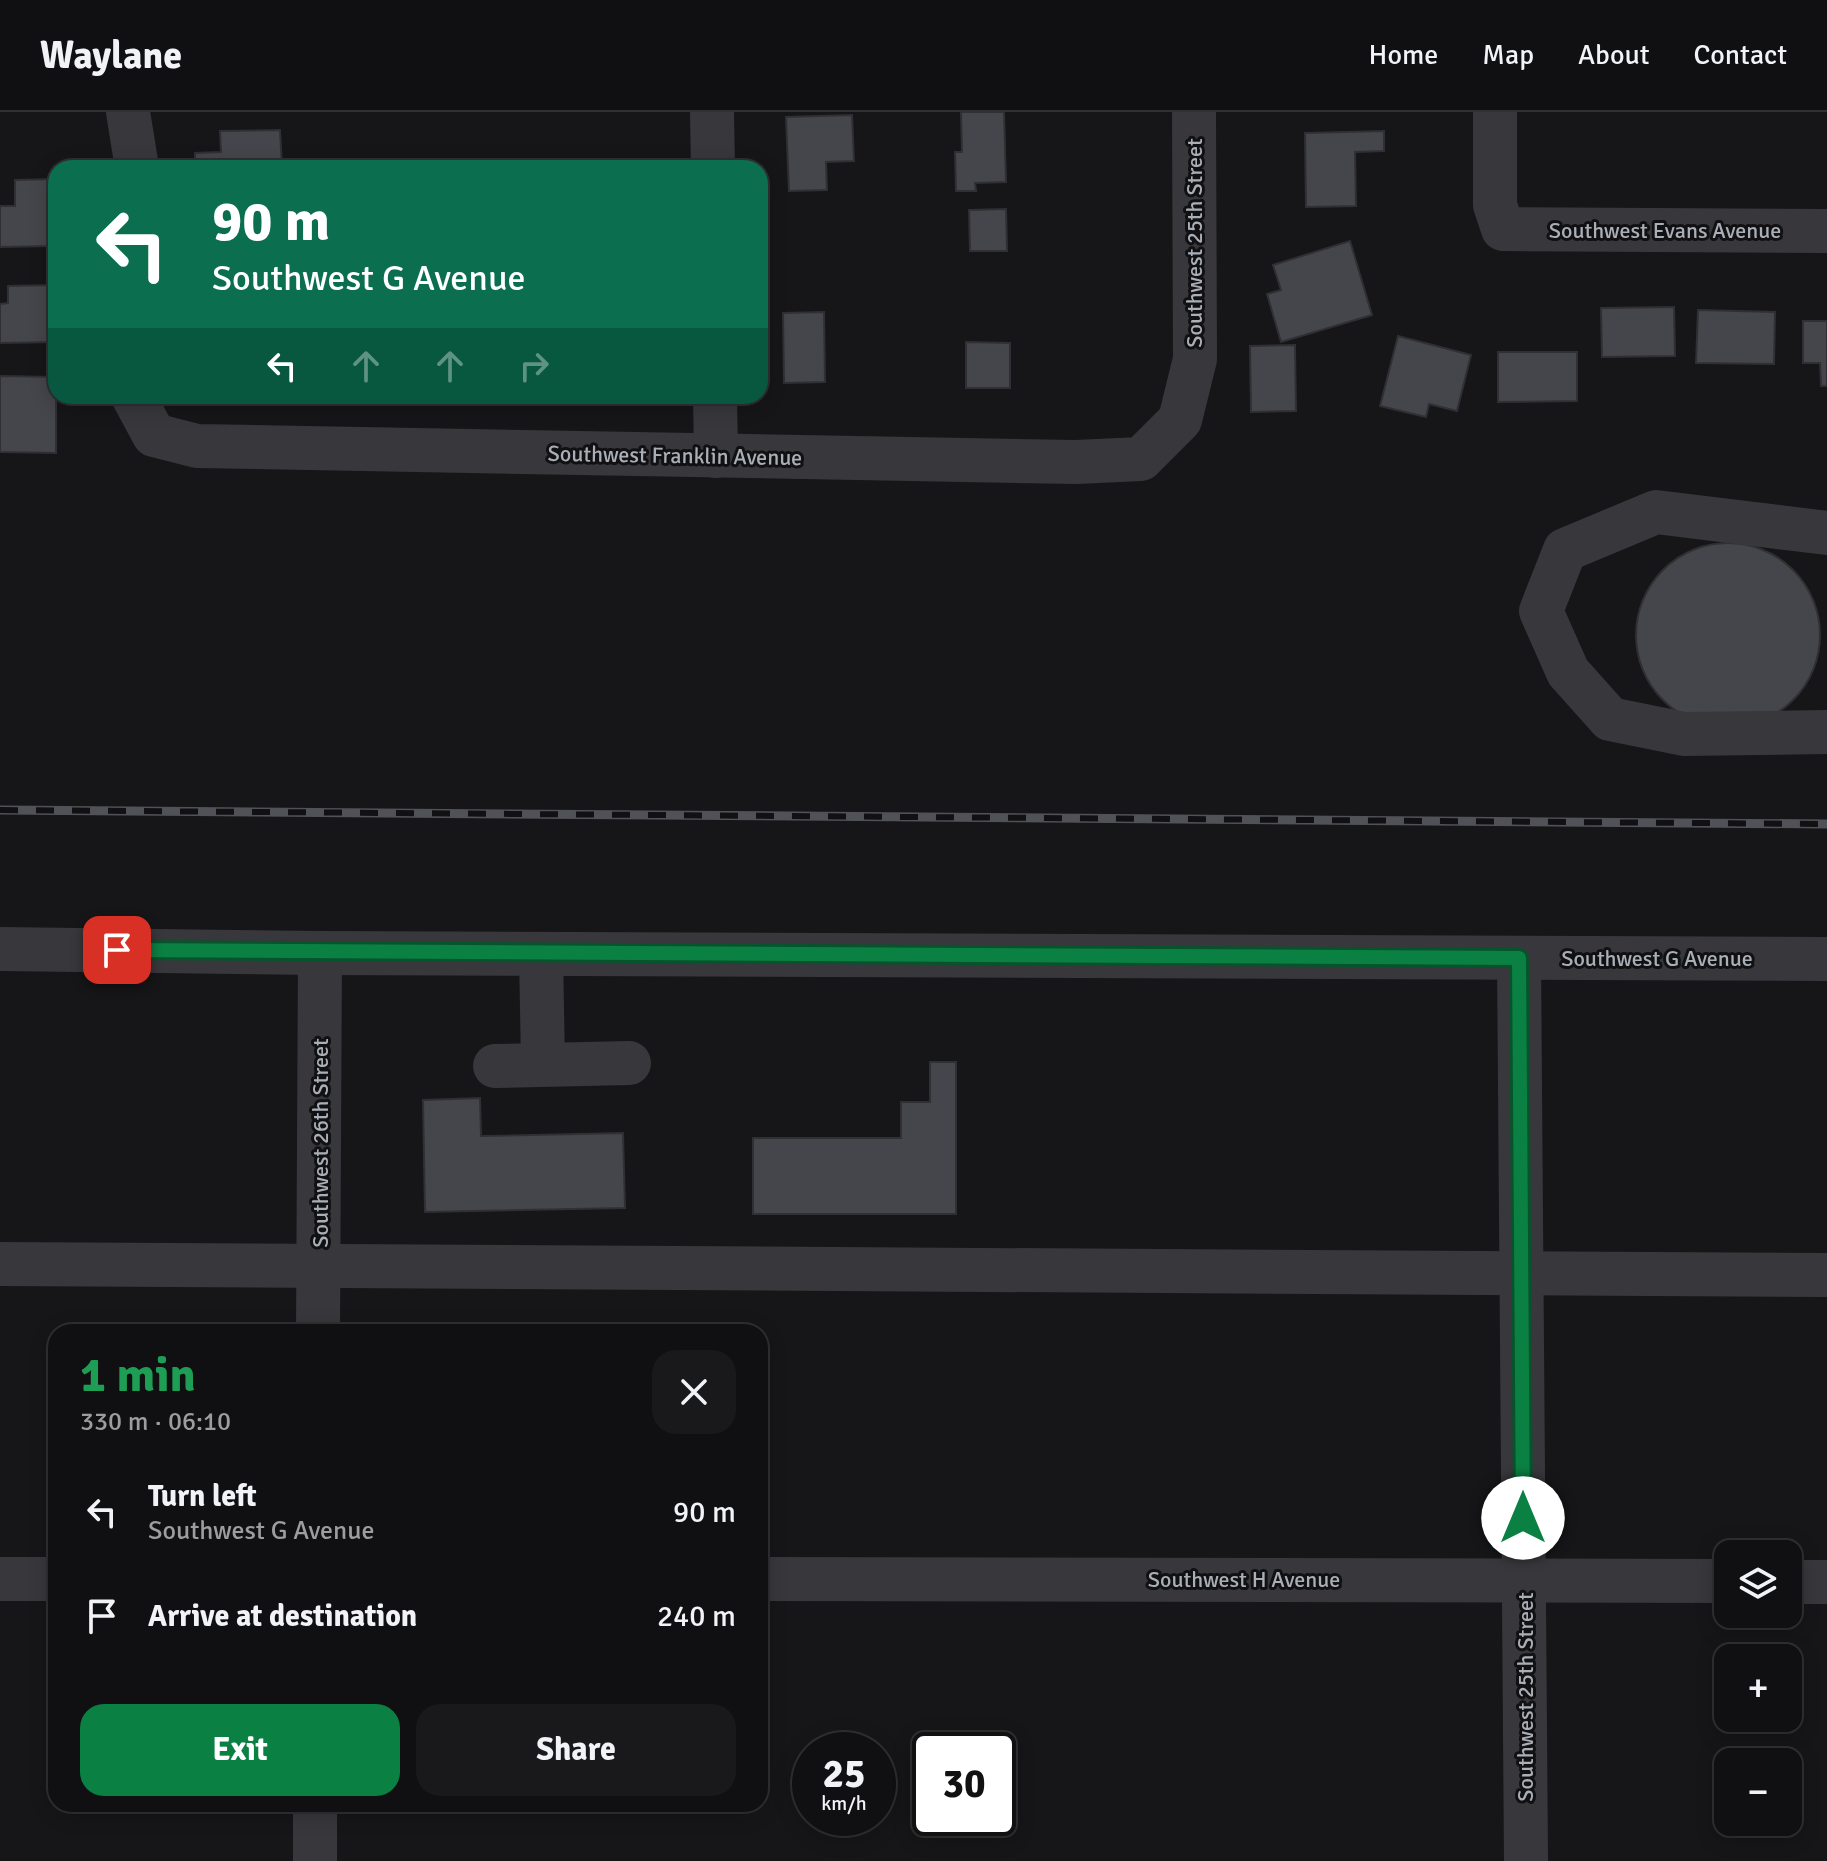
<!DOCTYPE html>
<html lang="en">
<head>
<meta charset="utf-8">
<style>
  :root { --surface:#101012; --page:#19191b; --text:#f1f3f6; --muted:#9c9d9f; --line:#303032; --accent:#0b8043 }
  body { margin:0; font-family:Signika,sans-serif; background:var(--page); color:var(--text); height:100vh; display:flex; flex-direction:column; font-size:30px; white-space:nowrap }
  * { box-sizing:border-box; margin:0 }
  p { font-size:26px; color:var(--muted) }
  .icon { flex:none; width:44px; height:44px; fill:none; stroke:currentColor; stroke-width:2; stroke-linecap:round; stroke-linejoin:round }
  .map { position:relative; flex:1; overflow:hidden }
  .panel { position:absolute; left:48px; top:1212px; width:720px; height:488px; display:flex; flex-direction:column; background:var(--surface); border-radius:24px; box-shadow:0 4px 20px #0003,0 0 0 2px var(--line) }
  .panel>* { flex:none }
  .top-card { position:absolute; left:48px; top:48px; width:720px; height:244px; border-radius:24px; box-shadow:0 4px 20px #0003,0 0 0 2px var(--line); background:#0b6e4f; color:#fff; overflow:hidden }
  .buttons { position:absolute; left:1714px; top:1428px; display:grid; gap:16px }
  .buttons a { display:grid; place-items:center; width:88px; height:88px; border-radius:16px; background:var(--surface); box-shadow:0 4px 20px #0003,0 0 0 2px var(--line); font-size:40px }
  .speed { position:absolute; left:792px; top:1620px; display:flex; gap:16px; font-size:40px; font-weight:700; text-align:center }
  .speed>* { display:grid; place-content:center; width:104px; height:104px; border-radius:50%; background:var(--surface); box-shadow:0 4px 20px #0003,0 0 0 2px var(--line); line-height:1 }
  .speed small { font-size:20px; font-weight:400 }
  .speed .limit { border:4px solid #111; border-radius:12px; background:#fff; color:#111 }
  .pin { position:absolute; display:grid; place-items:center; width:68px; height:68px; color:#fff; margin:-34px; border-radius:16px; box-shadow:0 4px 12px #0006 }
  .me { position:absolute; width:88px; margin:-44px; rotate:0deg; stroke-linejoin:round; filter:drop-shadow(0 0 6px #0008) }
  .turn { display:flex; align-items:center; gap:28px; height:168px; padding:0 32px; font-size:36px }
  .turn .icon { width:104px; height:104px; stroke-width:2.5 }
  .turn b { display:block; font-size:56px; line-height:68px }
  .lanes { display:flex; align-items:center; height:76px; padding:0 32px; background:#0003; justify-content:center; gap:40px; direction:ltr }
  .lanes .off { opacity:.35 }
  .round { display:grid; place-items:center; flex:none; width:84px; height:84px; border-radius:24px; background:var(--page) }
  .head { display:flex; align-items:center; justify-content:space-between; height:136px; padding:0 32px }
  h1 { font-size:48px; font-weight:700; line-height:60px; color:#1e9e55 }
  .button { display:flex; gap:16px; margin-top:auto; padding:16px 32px }
  .button a { flex:1; height:92px; border-radius:24px; background:var(--accent); color:#fff; font-size:32px; font-weight:700; line-height:92px; text-align:center }
  .button a+a { background:var(--page); color:var(--text) }
  ul { padding:0; list-style:none }
  li { display:flex; align-items:center; gap:24px; height:104px; padding:0 32px }
  li div { flex:1 }
  li b { display:block; font-size:30px }
  li em { font-style:normal }
  header { display:flex; align-items:center; gap:48px; box-sizing:border-box; height:112px; padding:0 40px; background:var(--surface); border-bottom:2px solid var(--line) }
  header strong { font-size:38px }
  nav { display:flex; gap:44px; margin-inline-start:auto; font-size:28px }
  .map>svg:first-child { display:block }
</style>
</head>
<body>
<header>
<strong>Waylane</strong>
<nav><a>Home</a><a>Map</a><a>About</a><a>Contact</a></nav>
</header>
<div class="map">
<svg width="1827" height="1749" viewBox="0 0 1827 1749">
  <rect width="100%" height="100%" fill="#161618"/>
  <g fill="#45464b" stroke="#303034" stroke-width="2">
    <polygon points="961,0 1004,0 1006,70 975,71 976,79 956,79 955,40 962,40"/>
    <polygon points="852,3 854,49 826,50 827,78 789,79 786,5"/>
    <polygon points="280,18 282,56 195,56 195,41 221,40 220,19"/>
    <polygon points="1384,19 1384,39 1355,40 1356,94 1306,95 1305,21"/>
    <polygon points="56,67 56,99 51,99 52,134 0,135 0,94 15,94 15,68"/>
    <polygon points="1006,97 1007,139 970,139 969,98"/>
    <polygon points="1350,129 1372,203 1281,230 1267,182 1281,178 1273,153"/>
    <polygon points="55,173 56,230 0,231 0,192 8,191 8,174"/>
    <polygon points="1674,195 1675,244 1602,245 1601,196"/>
    <polygon points="1698,198 1775,200 1774,252 1696,251"/>
    <polygon points="824,200 825,270 784,271 783,201"/>
    <polygon points="1803,209 1827,209 1827,274 1821,274 1820,251 1803,251"/>
    <polygon points="1398,224 1471,243 1457,299 1429,292 1426,305 1380,294"/>
    <polygon points="966,230 1010,231 1010,276 966,276"/>
    <polygon points="1295,233 1296,299 1251,300 1250,234"/>
    <polygon points="1498,240 1577,240 1577,289 1498,290"/>
    <polygon points="0,264 56,265 56,341 0,340"/>
    <circle cx="1728" cy="523" r="92"/>
    <polygon points="930,950 956,950 956,1102 753,1102 753,1026 901,1026 901,990 930,990"/>
    <polygon points="480,986 481,1024 623,1021 625,1096 425,1100 423,988"/>
  </g>
  <g fill="none" stroke-linecap="round" stroke-linejoin="round">
    <g stroke="#38383c" stroke-width="44">
      <polyline points="128,0 137,56"/>
      <polyline points="712,0 713,56"/>
      <polyline points="1495,0 1495,93 1503,117 1827,119"/>
      <polyline points="133,284 154,323 197,334 1076,350 1141,347 1180,308 1195,247 1194,0"/>
      <polyline points="715,284 716,344"/>
      <polyline points="1827,421 1656,400 1565,438 1541,499 1568,560 1610,607 1684,622 1827,620"/>
      <polyline points="0,837 320,841 1827,847"/>
      <polyline points="541,842 543,951"/>
      <polyline points="1519,846 1526,1749"/>
      <polyline points="495,954 629,951"/>
      <polyline points="0,1152 1827,1163"/>
      <polyline points="318,1220 320,841"/>
      <polyline points="0,1467 56,1467"/>
      <polyline points="760,1467 1728,1469"/>
      <polyline points="1788,1470 1827,1470"/>
      <polyline points="315,1749 315,1692"/>
    </g>
    <g stroke="#515257" stroke-width="9">
      <polyline id="rail" points="0,698 1827,712"/>
    </g>
    <use href="#rail" stroke="#111113" stroke-width="6" stroke-dasharray="18" stroke-linecap="butt"/>
  </g>
  <g fill="none" stroke-linecap="round" stroke-linejoin="round">
    <g stroke="#07532c" stroke-width="20">
      <polyline id="route" points="117,838 1519,846 1523,1406"/>
    </g>
    <use href="#route" stroke="#0b8043" stroke-width="14"/>
  </g>
  <g text-anchor="middle" stroke-width="6" stroke-linejoin="round" paint-order="stroke">
    <g font-size="22" fill="#a9aeb7" stroke="#111113">
      <text x="1665" y="126">Southwest Evans Avenue</text>
      <text transform="translate(1194 131) rotate(-90)" y="8">Southwest 25th Street</text>
      <text transform="translate(675 343) rotate(1)" y="8">Southwest Franklin Avenue</text>
      <text x="1657" y="854">Southwest G Avenue</text>
      <text transform="translate(320 1031) rotate(-90)" y="8">Southwest 26th Street</text>
      <text x="1244" y="1475">Southwest H Avenue</text>
      <text transform="translate(1525 1585) rotate(-90)" y="8">Southwest 25th Street</text>
    </g>
  </g>
</svg>
<div class="buttons">
<a><svg class="icon" aria-label="layers" viewBox="0 0 24 24"><path d="M12 4l9 5-9 5-9-5zM3 14l9 5 9-5"/></svg></a>
<a>+</a>
<a>−</a>
</div>
<div class="speed"><div>25<small>km/h</small></div><div class="limit">30</div></div>
<div class="pin" style="left:117px;top:838px;background:#d93025"><svg class="icon" aria-label="arrive" viewBox="0 0 24 24"><path d="M6 21V4h12l-3 4 3 4H6"/></svg></div>
<svg class="me" style="left:1523px;top:1406px" viewBox="-20 -20 40 40"><circle r="19" fill="#fff"/><path d="M0-13L10 11 0 6-10 11z" fill="#0b8043"/></svg>
<div class="top-card">
<div class="turn"><svg class="icon" aria-label="left" viewBox="0 0 24 24"><path d="M17 20v-9H6M10 6l-5 5 5 5"/></svg><div><b>90 m</b>Southwest G Avenue</div></div>
<div class="lanes"><svg class="icon" aria-label="left" viewBox="0 0 24 24"><path d="M17 20v-9H6M10 6l-5 5 5 5"/></svg><svg class="icon off" aria-label="ahead" viewBox="0 0 24 24"><path d="M12 20V5M6 11l6-6 6 6"/></svg><svg class="icon off" aria-label="ahead" viewBox="0 0 24 24"><path d="M12 20V5M6 11l6-6 6 6"/></svg><svg class="icon off" aria-label="right" viewBox="0 0 24 24"><path d="M7 20v-9h11M14 6l5 5-5 5"/></svg></div>
</div>
<section class="panel">
<div class="head"><div><h1>1 min</h1><p>330 m · 06:10</p></div><a class="round"><svg class="icon" aria-label="close" viewBox="0 0 24 24"><path d="M6 6l12 12M18 6L6 18"/></svg></a></div>
<ul>
<li><svg class="icon" aria-label="left" viewBox="0 0 24 24"><path d="M17 20v-9H6M10 6l-5 5 5 5"/></svg><div><b>Turn left</b><p>Southwest G Avenue</p></div><em>90 m</em></li>
<li><svg class="icon" aria-label="arrive" viewBox="0 0 24 24"><path d="M6 21V4h12l-3 4 3 4H6"/></svg><div><b>Arrive at destination</b></div><em>240 m</em></li>
</ul>
<div class="button"><a>Exit</a><a>Share</a></div>
</section>
</div>
</body>
</html>
